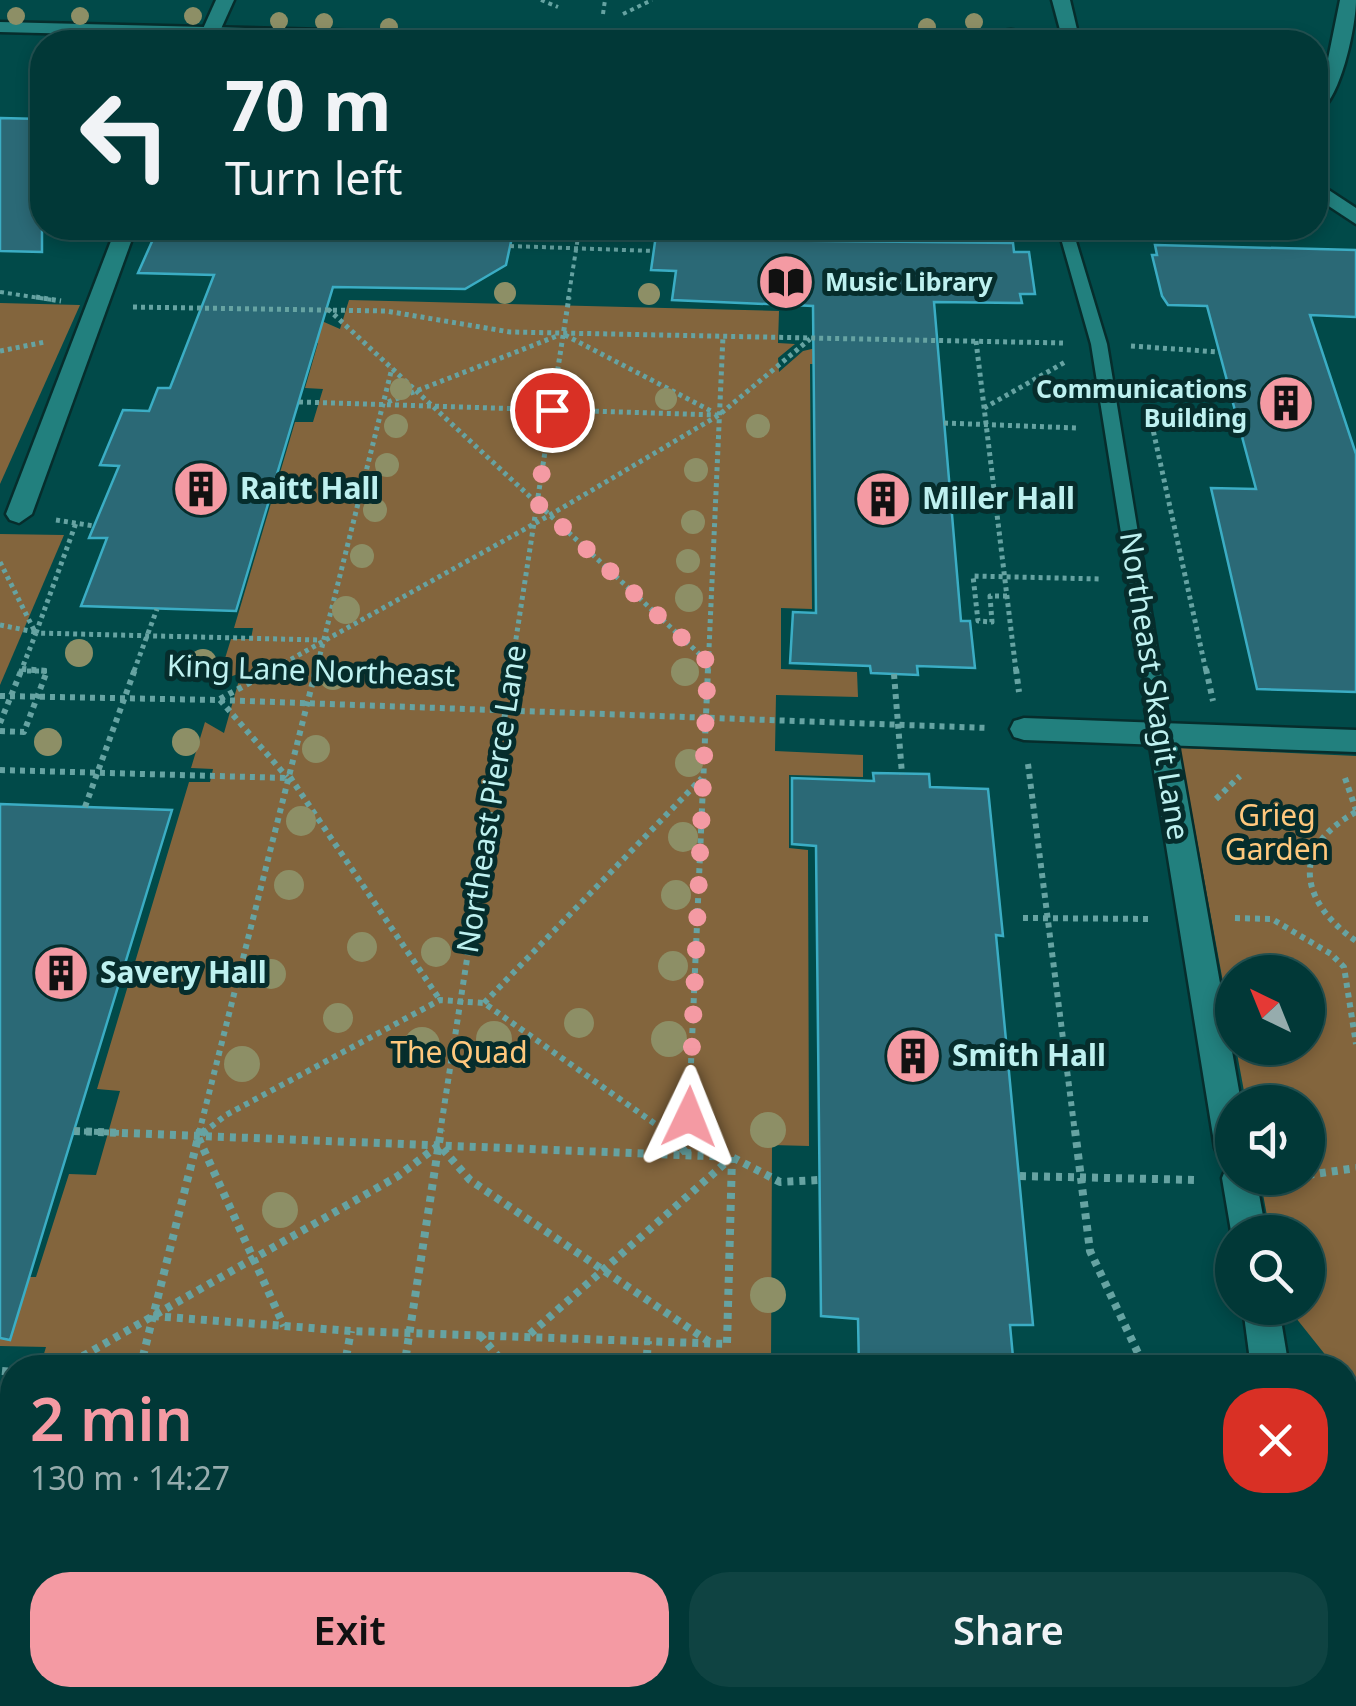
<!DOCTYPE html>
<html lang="en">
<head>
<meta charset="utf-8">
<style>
  :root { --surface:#013837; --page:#0f4342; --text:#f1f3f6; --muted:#96acad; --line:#235252; --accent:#f49aa3 }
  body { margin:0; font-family:"Noto Sans",sans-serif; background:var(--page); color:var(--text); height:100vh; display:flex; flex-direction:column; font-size:38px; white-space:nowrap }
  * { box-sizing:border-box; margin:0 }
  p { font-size:32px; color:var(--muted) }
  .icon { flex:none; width:55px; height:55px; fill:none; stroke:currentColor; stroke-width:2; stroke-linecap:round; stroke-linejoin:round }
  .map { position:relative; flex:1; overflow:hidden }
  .details { position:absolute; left:0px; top:1355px; width:1358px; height:352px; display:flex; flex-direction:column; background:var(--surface); border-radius:40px 40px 0 0; box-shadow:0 5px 15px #0003,0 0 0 2px var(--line) }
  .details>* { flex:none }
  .guide { position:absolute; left:30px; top:30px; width:1298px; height:210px; border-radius:40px; box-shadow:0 5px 15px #0003,0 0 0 2px var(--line); background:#013837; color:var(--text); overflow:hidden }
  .needle { width:65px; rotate:317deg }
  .tools { position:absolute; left:1215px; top:955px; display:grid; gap:20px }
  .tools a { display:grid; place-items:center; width:110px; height:110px; border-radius:50%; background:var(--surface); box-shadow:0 5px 15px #0003,0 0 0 2px var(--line); font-size:50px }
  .pin { position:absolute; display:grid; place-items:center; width:85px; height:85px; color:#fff; margin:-42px; border:5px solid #fff; border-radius:50%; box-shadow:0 2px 10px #0007 }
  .me { position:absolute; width:110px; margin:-55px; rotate:2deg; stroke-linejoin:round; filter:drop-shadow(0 0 8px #0008) }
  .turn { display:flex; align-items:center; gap:35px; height:210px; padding:0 30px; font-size:45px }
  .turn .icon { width:130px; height:130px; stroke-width:2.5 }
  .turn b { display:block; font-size:70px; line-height:85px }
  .round { display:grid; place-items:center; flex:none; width:105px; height:105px; border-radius:40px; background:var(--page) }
  .headline { display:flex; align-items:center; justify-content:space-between; height:170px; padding:0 30px }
  h1 { font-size:60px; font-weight:600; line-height:75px; color:var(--accent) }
  .cta { display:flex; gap:20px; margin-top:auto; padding:20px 30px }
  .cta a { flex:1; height:115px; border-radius:40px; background:var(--accent); color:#111; font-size:40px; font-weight:600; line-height:115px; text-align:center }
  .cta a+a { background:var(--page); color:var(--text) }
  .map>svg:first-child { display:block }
</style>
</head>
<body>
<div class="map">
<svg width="1356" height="1706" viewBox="0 0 1356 1706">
  <rect width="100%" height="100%" fill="#014a49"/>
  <g fill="#83653d">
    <polygon points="349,300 779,311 778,343 795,344 778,358 779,372 803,351 829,345 939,367 810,364 812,609 781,608 781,669 857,672 858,697 776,695 775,751 863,755 863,777 789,775 789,848 808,850 809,1146 772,1145 771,1367 300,1367 43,1357 46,1347 0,1346 0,1306 9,1277 36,1277 69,1174 96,1175 120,1091 97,1089 189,782 210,782 213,769 191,768 205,722 224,733 241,673 218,681 231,639 251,639 253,628 234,628 295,422 313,422 323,389 305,388 318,343 303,342 310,322 324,322 340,329"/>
    <polygon points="0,303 80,305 0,484"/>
    <polygon points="0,534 64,535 0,685"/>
    <polygon points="1180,748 1356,756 1356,1395 1345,1381 1345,1368 1335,1367 1288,1308 1308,1308 1308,1232 1270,1232 1260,1178 1308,1178 1308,1102 1246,1102 1236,1048 1308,1048 1308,972 1232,972 1232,1031"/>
  </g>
  <g fill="#2b6976" stroke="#3badc4" stroke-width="2.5">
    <polygon points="0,118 42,119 42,252 0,251"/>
    <polygon points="158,228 514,228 506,265 465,289 333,287 236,611 81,606 107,538 89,538 119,466 100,465 123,410 149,411 158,388 170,388 214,275 138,273"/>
    <polygon points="657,228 750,228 748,240 1013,243 1014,252 1029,252 1035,294 1020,294 1022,303 934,302 961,621 970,621 975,668 917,666 918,675 871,673 870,666 790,663 793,612 816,613 813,306 672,300 676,271 651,270"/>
    <polygon points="1155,245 1356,250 1356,317 1310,315 1356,454 1356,692 1257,689 1211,488 1256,489 1207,306 1168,305 1162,296 1152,255 1157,255"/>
    <polygon points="873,773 929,774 930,787 988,789 1003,936 996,935 1033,1325 1010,1325 1014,1368 859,1368 858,1319 821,1316 816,846 792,844 792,778 874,781"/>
    <polygon points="0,804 172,810 10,1340 0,1338"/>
  </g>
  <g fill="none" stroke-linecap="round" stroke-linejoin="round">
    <g stroke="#062d2c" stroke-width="5">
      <polygon id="service" points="1058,228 1072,228 1107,344 1171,734 1162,741 1153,734 1091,344"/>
    </g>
    <g stroke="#062d2c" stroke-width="5">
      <g id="pedestrian">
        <polygon points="216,0 234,0 220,31 211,36 202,31"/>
        <polygon points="1024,718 1356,730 1356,752 1024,740 1014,737 1010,729 1014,721"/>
      </g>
    </g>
    <g stroke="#062d2c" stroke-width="5">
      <g id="minor">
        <polygon points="1052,0 1070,0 1080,42 1063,41"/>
        <polygon points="116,228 136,228 32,514 19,523 10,520 6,514"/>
        <polygon points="1162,723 1172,726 1176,734 1241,1102 1232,1102 1232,1164 1220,1159 1215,1148 1148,734 1152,726"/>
        <polygon points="1232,1164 1232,1178 1256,1178 1266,1232 1232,1232 1232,1237 1222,1178 1227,1166"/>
        <polygon points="1243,1308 1279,1308 1289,1368 1251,1368"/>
        <polygon points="0,1684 12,1684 12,1695 39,1695 43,1706 0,1706"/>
        <polygon points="333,1695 375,1695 374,1706 332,1706"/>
      </g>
    </g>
    <g stroke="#062d2c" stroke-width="5">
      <g id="tertiary">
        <path d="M1340,0h16c0,26 -16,105 -41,114v-26l12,-24z"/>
        <polygon points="0,22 610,37 619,42 408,42 0,32"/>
        <polygon points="1011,30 1079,37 1088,42 925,42 934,37"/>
        <polygon points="1315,181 1356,208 1356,224 1315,197"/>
      </g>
    </g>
    <g stroke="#66a3a2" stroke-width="4" stroke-dasharray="4 4" stroke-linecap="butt">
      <polyline points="541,0 558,7"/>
      <polyline points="603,14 605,0"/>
      <polyline points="623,14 652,0"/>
      <polyline points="837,33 840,42"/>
      <polyline points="551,228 607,232 609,228"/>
      <polyline points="899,228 1032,232"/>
      <polyline points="1123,230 1302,228"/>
      <polyline points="1100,231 1128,228"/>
      <polyline points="510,246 654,251"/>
      <polyline points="0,292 53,300"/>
      <polyline points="568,300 579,231"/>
    </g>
    <g stroke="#66a3a2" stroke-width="5" stroke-dasharray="4 4" stroke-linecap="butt">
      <polyline points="36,297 61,301"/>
      <polyline points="133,307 386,311 510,332 1063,343"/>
      <polyline points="328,309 707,661"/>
      <polyline points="565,335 713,412"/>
      <polyline points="976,341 1016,671"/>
      <polyline points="1131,346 1219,352"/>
      <polyline points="0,351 45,342"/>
      <polyline points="299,402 718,415"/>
      <polyline points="388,402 557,336"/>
      <polyline points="984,408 1067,361"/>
      <polyline points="1150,416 1206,671"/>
      <polyline points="944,423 1077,428"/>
      <polyline points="56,520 94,526"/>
      <polyline points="0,562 35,632"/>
      <polyline points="1007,596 990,596 992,622 978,621 973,576 1101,579"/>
      <polyline points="0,625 35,632"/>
      <polyline points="36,633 76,523"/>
      <polyline points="47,671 21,671 36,633 320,640"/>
      <polyline points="134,671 157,609"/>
      <polyline points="270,671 550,515 719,415 810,339"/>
      <polyline points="316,671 392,368"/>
      <polyline points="511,671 569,297"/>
      <polyline points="708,671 723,336"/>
    </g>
    <g stroke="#66a3a2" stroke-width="6" stroke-dasharray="5 5" stroke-linecap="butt">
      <polyline points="1016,669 1019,692"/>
      <polyline points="1206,669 1213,701"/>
      <polyline points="894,674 902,774"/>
      <polyline points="0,696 219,700 988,728"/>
      <polyline points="220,699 275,669"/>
      <polyline points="220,700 287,777"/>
      <polyline points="0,723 21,671"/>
      <polyline points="0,731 24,732 47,671 22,669"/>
      <polyline points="1028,764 1075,1133"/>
      <polyline points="0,770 288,778"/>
      <polyline points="290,777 440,1000"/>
      <polyline points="1345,778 1356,810"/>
      <polyline points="1216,799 1240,776"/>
      <polyline points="85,807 135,669"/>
      <path d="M1356,812c-66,36 -57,89 0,129"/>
      <polyline points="1023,918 1152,919"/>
      <polyline points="1235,918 1272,919 1331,954 1344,967 1356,1044"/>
      <polyline points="484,1003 702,778"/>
      <polyline points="74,1131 122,1133"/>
      <polyline points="199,1133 316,669"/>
      <polyline points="203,1133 226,1115 440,1000 484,1003 668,1133"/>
      <polyline points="440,1133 512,669"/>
      <polyline points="688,1133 708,669"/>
    </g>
    <g stroke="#66a3a2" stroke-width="8" stroke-dasharray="6 6" stroke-linecap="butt">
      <polyline points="206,1130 198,1137 284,1326"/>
      <polyline points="666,1130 687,1154"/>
      <polyline points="1075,1130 1090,1251 1145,1368"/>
      <polyline points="74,1131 732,1157 780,1182 819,1180"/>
      <polyline points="687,1155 688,1130"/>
      <polyline points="1308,1175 1356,1168"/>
      <polyline points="1020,1176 1198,1180"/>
      <polyline points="153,1316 351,1331 727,1344 732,1157"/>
      <polyline points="530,1334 731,1158"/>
      <polyline points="480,1335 508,1368"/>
      <polyline points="62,1368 398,1176 439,1145 470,1180 711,1343"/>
      <polyline points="140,1368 200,1130"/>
      <polyline points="344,1368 351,1331"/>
      <polyline points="404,1368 441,1130"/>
      <polyline points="646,1368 648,1341"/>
      <polyline points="2,1371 12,1372"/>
      <polyline points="1345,1492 1356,1505"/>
      <polyline points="708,1695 708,1706"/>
      <polyline points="1017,1695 1017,1699 1050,1701"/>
      <polyline points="1196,1695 1197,1706"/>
      <polyline points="282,1706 284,1695"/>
      <polyline points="1282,1706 1290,1695"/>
    </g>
    <use href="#service" fill="#22807e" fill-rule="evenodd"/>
    <use href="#pedestrian" fill="#22807e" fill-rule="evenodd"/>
    <use href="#minor" fill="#22807e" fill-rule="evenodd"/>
    <use href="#tertiary" fill="#22807e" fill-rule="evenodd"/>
  </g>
  <g fill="#8d8f66">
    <circle cx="16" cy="16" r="9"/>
    <circle cx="80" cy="16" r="9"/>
    <circle cx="193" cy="16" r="9"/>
    <circle cx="279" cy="21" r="9"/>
    <circle cx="324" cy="22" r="9"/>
    <circle cx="974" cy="22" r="9"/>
    <circle cx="389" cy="27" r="9"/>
    <circle cx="927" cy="27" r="9"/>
    <circle cx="505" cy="293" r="11"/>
    <circle cx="649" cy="294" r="11"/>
    <circle cx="401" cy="389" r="11"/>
    <circle cx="666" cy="399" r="11"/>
    <circle cx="396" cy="426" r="12"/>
    <circle cx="758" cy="426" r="12"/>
    <circle cx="387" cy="465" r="12"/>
    <circle cx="696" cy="470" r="12"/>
    <circle cx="375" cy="510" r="12"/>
    <circle cx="693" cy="522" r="12"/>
    <circle cx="362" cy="556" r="12"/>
    <circle cx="688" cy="561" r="12"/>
    <circle cx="689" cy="598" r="14"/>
    <circle cx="346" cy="610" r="14"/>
    <circle cx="79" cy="653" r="14"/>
    <circle cx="203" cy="663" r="14"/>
    <circle cx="685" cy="672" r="14"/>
    <circle cx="333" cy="676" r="14"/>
    <circle cx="48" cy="742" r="14"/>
    <circle cx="186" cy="742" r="14"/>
    <circle cx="316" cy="749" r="14"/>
    <circle cx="689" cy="763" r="14"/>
    <circle cx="301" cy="821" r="15"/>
    <circle cx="683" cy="837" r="15"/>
    <circle cx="289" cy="885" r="15"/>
    <circle cx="676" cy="895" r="15"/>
    <circle cx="362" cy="947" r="15"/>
    <circle cx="436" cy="952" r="15"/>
    <circle cx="673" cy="966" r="15"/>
    <circle cx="271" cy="974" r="15"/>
    <circle cx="338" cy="1018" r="15"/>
    <circle cx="579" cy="1023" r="15"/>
    <circle cx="494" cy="1039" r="18"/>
    <circle cx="669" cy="1039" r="18"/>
    <circle cx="422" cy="1045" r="18"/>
    <circle cx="242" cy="1064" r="18"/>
    <circle cx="768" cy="1130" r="18"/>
    <circle cx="280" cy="1210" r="18"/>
    <circle cx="768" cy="1295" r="18"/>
  </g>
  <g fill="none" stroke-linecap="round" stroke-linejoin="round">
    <polyline stroke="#f49aa3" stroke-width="18" stroke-dasharray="0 32.4" points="552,410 537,503 708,662 689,1117"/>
  </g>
  <defs>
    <g id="library-disc" transform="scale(2.875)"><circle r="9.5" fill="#f49aa3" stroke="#062d2c"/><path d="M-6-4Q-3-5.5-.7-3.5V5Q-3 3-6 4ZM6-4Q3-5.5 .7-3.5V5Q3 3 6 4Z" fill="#111"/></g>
    <g id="building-disc" transform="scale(2.875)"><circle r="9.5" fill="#f49aa3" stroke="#062d2c"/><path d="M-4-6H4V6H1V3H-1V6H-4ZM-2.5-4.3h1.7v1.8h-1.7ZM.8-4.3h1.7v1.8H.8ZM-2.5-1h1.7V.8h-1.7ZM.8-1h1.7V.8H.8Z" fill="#111"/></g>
  </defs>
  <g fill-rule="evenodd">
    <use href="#library-disc" x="786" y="282"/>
    <use href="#building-disc" x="1286" y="403"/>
    <use href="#building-disc" x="201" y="489"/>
    <use href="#building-disc" x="883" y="499"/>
    <use href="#building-disc" x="61" y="973"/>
    <use href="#building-disc" x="913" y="1056"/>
  </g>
  <g text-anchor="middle" stroke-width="10" stroke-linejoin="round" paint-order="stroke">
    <g font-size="25" font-weight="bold" fill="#bef1f0" stroke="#062d2c" text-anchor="start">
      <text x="825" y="291">Music Library</text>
      <text x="1247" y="398" text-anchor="end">Communications<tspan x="1247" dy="29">Building</tspan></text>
    </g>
    <g font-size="30" font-weight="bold" fill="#bef1f0" stroke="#062d2c" text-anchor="start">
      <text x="240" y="499">Raitt Hall</text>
      <text x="922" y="509">Miller Hall</text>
      <text x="100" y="983">Savery Hall</text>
      <text x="952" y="1066">Smith Hall</text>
    </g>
    <g font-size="30" fill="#bef1f0" stroke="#062d2c">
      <text transform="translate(311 671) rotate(2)" y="10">King Lane Northeast</text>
      <text transform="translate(1154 686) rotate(81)" y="10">Northeast Skagit Lane</text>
      <text transform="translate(492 799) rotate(-81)" y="10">Northeast Pierce Lane</text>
    </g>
    <g font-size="30" fill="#ffc87d" stroke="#062d2c">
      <text x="1277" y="826">Grieg<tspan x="1277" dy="34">Garden</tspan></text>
      <text x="459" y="1063">The Quad</text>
    </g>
  </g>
</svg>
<div class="tools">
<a><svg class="needle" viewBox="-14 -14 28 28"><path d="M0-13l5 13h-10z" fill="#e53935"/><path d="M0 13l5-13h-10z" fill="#96acad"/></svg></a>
<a><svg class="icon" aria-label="sound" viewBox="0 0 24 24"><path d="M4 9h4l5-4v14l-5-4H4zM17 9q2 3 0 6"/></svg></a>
<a><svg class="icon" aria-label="search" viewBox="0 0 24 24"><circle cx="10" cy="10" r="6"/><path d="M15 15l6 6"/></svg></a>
</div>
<div class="pin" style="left:552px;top:410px;background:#d93025"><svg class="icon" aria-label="arrive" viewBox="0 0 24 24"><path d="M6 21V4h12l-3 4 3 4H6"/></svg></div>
<svg class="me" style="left:689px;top:1117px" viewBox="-20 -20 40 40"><path d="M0-17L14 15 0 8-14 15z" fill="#f49aa3" stroke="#fff" stroke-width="4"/></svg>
<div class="guide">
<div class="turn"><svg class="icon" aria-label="left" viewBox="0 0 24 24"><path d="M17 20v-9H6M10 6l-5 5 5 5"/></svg><div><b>70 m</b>Turn left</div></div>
</div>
<section class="details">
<div class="headline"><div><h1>2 min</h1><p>130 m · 14:27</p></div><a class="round" style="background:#d93025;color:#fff"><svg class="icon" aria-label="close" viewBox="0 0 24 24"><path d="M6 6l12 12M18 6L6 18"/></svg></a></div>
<div class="cta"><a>Exit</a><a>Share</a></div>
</section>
</div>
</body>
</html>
